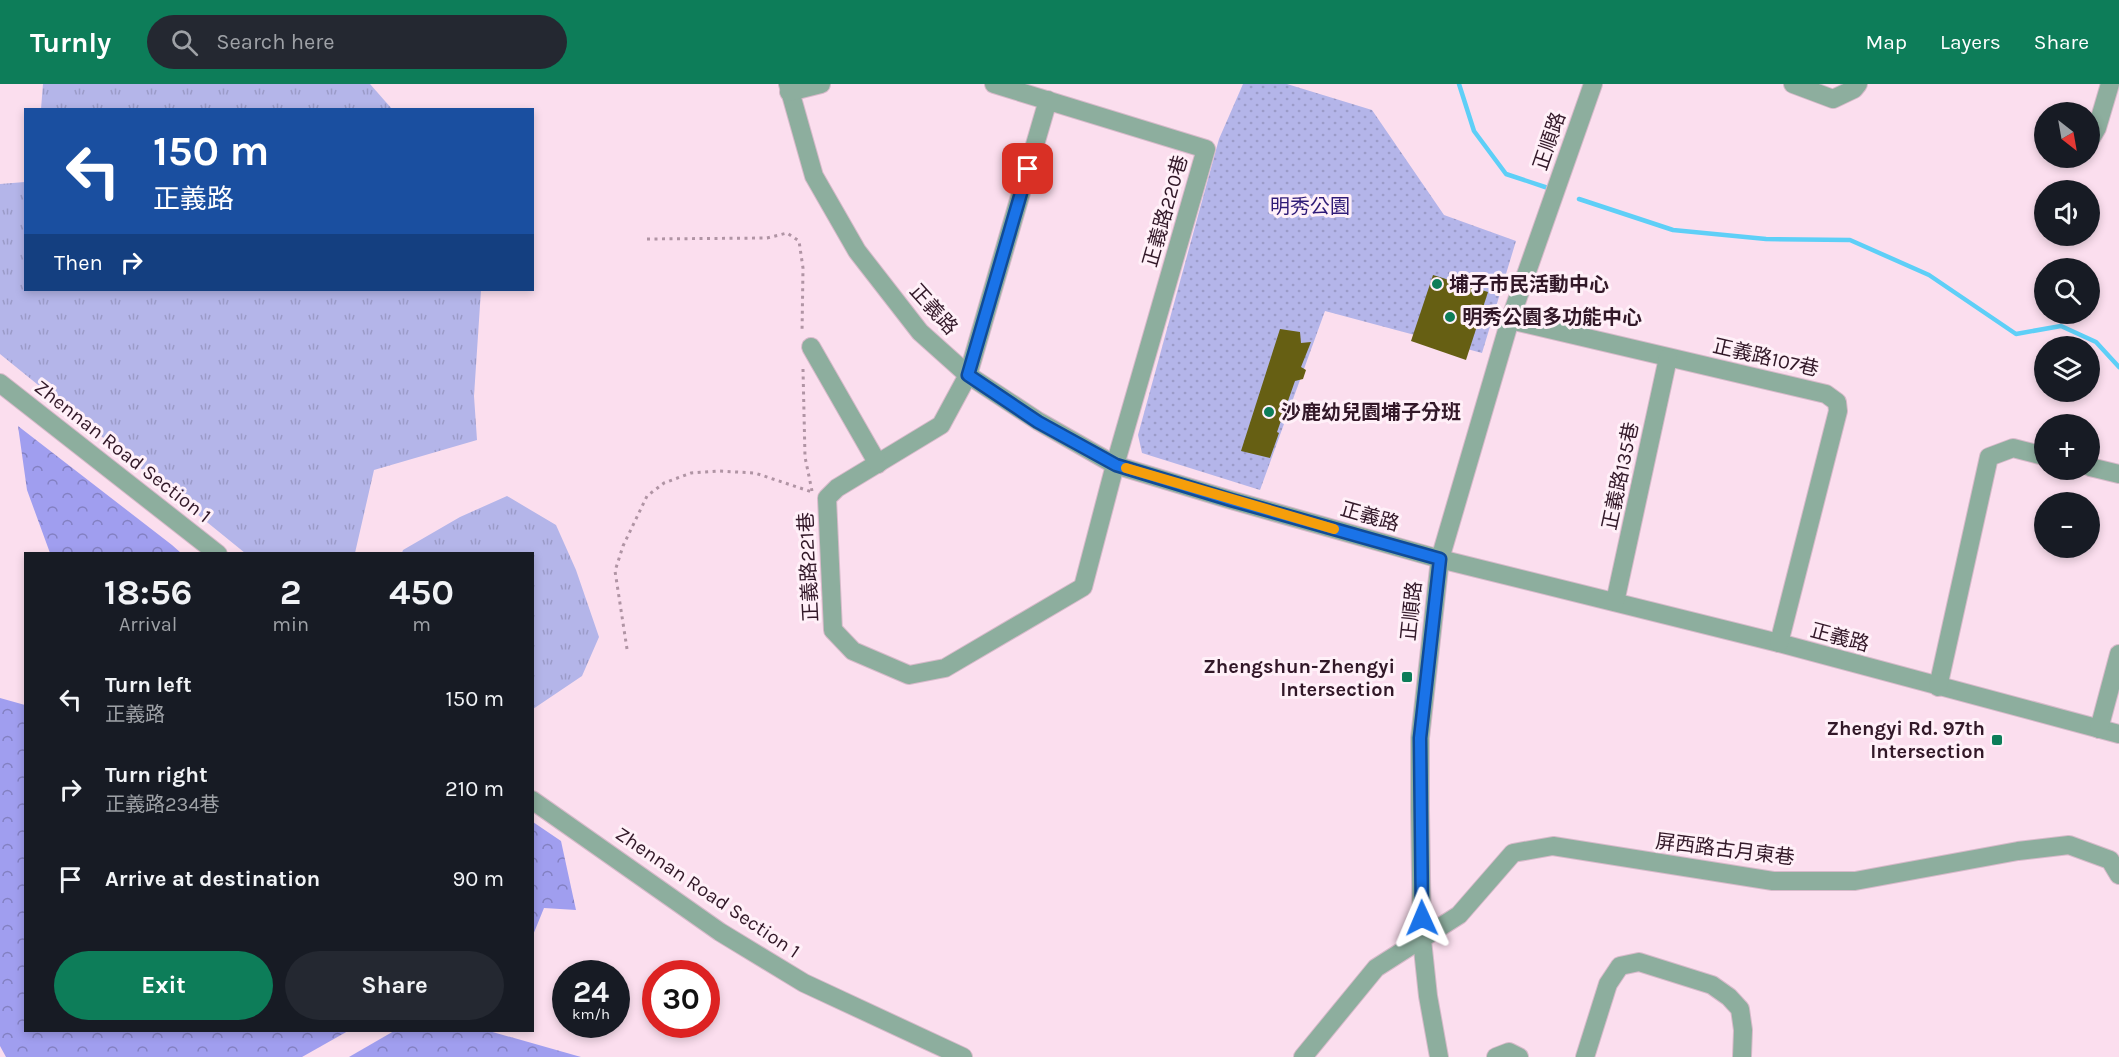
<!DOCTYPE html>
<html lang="en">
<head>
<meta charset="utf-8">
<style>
  :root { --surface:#171b24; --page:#242831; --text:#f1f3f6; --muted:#9ea1a6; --accent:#0d7d59 }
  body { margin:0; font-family:Karla,"Noto Sans TC",sans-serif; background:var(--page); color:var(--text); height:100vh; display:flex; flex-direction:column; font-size:22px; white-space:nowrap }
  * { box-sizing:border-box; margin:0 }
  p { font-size:20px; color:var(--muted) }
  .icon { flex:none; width:33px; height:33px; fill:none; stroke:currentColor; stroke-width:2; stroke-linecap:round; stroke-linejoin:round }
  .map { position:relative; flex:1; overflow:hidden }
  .side { position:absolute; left:24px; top:468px; width:510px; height:480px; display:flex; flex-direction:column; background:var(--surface); border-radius:0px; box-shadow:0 3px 9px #0003 }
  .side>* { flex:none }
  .top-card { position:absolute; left:24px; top:24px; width:510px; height:183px; border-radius:0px; box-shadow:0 3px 9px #0003; background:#1a4fa0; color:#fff; overflow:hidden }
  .needle { width:39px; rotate:149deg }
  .fabs { position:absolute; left:2034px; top:18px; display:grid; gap:12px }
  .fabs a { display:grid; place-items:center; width:66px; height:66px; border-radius:50%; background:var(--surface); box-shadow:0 3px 9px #0003; font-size:30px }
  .speed { position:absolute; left:552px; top:876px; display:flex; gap:12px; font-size:30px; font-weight:700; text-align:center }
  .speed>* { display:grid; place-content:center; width:78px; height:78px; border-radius:50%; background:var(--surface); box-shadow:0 3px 9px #0003; line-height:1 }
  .speed small { font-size:15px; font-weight:400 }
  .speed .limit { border:9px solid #d22; background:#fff; color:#111 }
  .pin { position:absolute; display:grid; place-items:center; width:51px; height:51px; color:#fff; margin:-26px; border-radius:12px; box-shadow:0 3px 9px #0006 }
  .me { position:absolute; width:66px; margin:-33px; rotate:359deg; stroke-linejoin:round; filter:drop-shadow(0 0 4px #0008) }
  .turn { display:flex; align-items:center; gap:21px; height:126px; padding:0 30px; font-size:27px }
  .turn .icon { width:78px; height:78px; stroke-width:2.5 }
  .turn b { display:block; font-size:42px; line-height:51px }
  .then { display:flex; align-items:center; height:57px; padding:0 30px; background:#0003; gap:12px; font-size:22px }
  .eta { display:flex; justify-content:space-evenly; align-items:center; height:102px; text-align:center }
  .eta b { font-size:36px; font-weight:700; line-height:42px }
  .action { display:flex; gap:12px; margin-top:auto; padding:12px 30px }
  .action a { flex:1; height:69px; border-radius:36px; background:var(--accent); color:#fff; font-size:24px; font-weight:700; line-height:69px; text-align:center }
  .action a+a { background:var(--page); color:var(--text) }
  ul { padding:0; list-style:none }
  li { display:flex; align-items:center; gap:18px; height:90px; padding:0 30px }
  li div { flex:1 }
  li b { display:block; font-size:22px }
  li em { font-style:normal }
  header { display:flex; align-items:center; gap:36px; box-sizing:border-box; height:84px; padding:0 30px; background:var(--accent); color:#fff }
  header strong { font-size:28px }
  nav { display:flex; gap:33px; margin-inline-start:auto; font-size:21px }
  .search { width:420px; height:54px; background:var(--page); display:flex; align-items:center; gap:15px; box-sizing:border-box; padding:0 21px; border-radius:33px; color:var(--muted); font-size:22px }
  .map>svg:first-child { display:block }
</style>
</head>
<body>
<header>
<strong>Turnly</strong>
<div class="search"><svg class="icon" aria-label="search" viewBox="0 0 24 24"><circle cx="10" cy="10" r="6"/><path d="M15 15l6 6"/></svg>Search here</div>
<nav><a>Map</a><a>Layers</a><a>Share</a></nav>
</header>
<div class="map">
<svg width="2119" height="973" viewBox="0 0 2119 973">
  <defs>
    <pattern id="grass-tufts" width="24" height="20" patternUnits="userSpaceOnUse" patternTransform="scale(1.5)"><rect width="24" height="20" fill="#b4b5e9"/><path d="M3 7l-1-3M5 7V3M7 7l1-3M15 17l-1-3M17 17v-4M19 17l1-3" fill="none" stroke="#9b9bc8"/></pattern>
    <pattern id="forest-crowns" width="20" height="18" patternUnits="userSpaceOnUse" patternTransform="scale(1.5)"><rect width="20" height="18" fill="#a09eef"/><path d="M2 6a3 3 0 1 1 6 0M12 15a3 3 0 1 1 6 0" fill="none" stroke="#8380c2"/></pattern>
    <pattern id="park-dots" width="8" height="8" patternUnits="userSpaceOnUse" patternTransform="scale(1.5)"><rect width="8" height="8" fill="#b4b5e9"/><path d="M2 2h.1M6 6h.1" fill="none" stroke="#9b9bc8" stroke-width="1.8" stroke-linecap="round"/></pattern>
  </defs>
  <rect width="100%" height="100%" fill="#fbdeee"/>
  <g fill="url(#grass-tufts)">
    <polygon points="43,0 370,0 392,25 41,25"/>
    <polygon points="25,98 26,206 481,206 474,312 477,356 374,386 355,469 245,469 0,270 0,100"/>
    <polygon points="507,412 556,441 576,486 599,553 582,592 533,625 532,470 402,469 403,466 460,433"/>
  </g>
  <g fill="url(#forest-crowns)">
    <polygon points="18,342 172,461 181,469 144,470 141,468 138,470 50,469 27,406"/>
    <polygon points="0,614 25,621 26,946 348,947 302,973 6,973 0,962"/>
    <polygon points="533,738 561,757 576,826 544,824 533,851"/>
    <polygon points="394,947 489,947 581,973 349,973"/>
  </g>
  <polygon fill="url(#park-dots)" points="1243,0 1287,0 1372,26 1444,131 1516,157 1482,269 1325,227 1260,406 1142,369 1138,351 1219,55"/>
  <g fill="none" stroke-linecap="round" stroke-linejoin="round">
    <g stroke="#5ecff7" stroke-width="4.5">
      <polyline points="1459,0 1474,47 1506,90 1551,105"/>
      <polyline points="1579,115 1673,146 1766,155 1850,156 1929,191 2016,250 2061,242 2096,258 2119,283"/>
    </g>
  </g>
  <g fill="#665f13">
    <polygon points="1433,191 1488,208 1466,276 1411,257"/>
    <polygon points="1280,245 1300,248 1301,259 1311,258 1301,283 1306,286 1303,295 1295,297 1277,348 1279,349 1270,374 1241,367"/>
  </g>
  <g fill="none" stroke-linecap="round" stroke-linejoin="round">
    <g stroke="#d7baca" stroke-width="20">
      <g id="minor">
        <polyline points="788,0 814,92 857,167 920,248 968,291 1038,337 1115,381 1231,416 1440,475 1779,559 2119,650"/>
        <polyline points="994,0 1206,65 1115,381 1083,503 945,584 909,591 853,567 833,546 827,414 837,404 941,341 968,291 1048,16"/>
        <polyline points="1793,0 1833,15 1854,5 1858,0"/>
        <polyline points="789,8 821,0"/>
        <polyline points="2090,56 2097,44 2110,0"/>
        <polyline points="1510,236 1826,310 1837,318 1838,327 1779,559"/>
        <polyline points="811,263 878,380"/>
        <polyline points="0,299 218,470"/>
        <polyline points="2090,383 2119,390"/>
        <polyline points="1615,518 1668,274"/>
        <polyline points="1938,603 1989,373 2013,364 2044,372"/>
        <polyline points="2099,645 2119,570"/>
        <polyline points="532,716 720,848 804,899 963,973"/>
        <polyline points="1303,973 1376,884 1459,831 1513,769 1553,762 1773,797 1855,797 2018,767 2069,761 2110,776 2119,791"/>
        <polyline points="1439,973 1428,912 1422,856 1420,726 1420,654 1440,475 1510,236 1593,0"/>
        <polyline points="1496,973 1509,968 1519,973"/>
        <polyline points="1585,973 1608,900 1620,882 1639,878 1712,901 1729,913 1740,925 1743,946 1742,973"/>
      </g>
    </g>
    <g stroke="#b094a4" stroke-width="3" stroke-dasharray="3 4.5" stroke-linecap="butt">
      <polyline points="647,155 767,154 787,149 799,157 803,184 802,249"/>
      <polyline points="803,285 805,373 812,407"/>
      <polyline points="627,565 615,487 623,462 647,412 664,399 691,389 718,387 755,389 812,408"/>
    </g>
    <use href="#minor" stroke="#8dae9e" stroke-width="18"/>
  </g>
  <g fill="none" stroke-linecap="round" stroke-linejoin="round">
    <g stroke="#114b97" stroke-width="15">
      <polyline id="route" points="1028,85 968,291 1038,338 1116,381 1231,416 1440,475 1420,654 1422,834"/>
    </g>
    <use href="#route" stroke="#1a73e8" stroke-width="10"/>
    <polyline stroke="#f59e0b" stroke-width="10" points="1126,384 1334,445"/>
  </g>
  <g fill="#0d7d59" stroke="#fff0f8" stroke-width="2">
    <circle cx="1437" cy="200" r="6"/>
    <circle cx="1450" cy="233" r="6"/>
    <circle cx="1269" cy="328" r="6"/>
    <rect x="1401" y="587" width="12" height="12" rx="3"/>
    <rect x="1991" y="650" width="12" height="12" rx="3"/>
  </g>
  <g text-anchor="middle" stroke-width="6" stroke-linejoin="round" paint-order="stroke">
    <g font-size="20" fill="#321828" stroke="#fff0f8">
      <text transform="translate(1549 57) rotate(-71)" y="7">正順路</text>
      <text transform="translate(1165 127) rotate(-74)" y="7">正義路220巷</text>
      <text transform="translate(934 225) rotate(48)" y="7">正義路</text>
      <text transform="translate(1766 273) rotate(13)" y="7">正義路107巷</text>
      <text transform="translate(123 367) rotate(38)" y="7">Zhennan Road Section 1</text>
      <text transform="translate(1620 392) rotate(-78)" y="7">正義路135巷</text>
      <text transform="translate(1370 432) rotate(16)" y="7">正義路</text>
      <text transform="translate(808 483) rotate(-93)" y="7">正義路221巷</text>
      <text transform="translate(1411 527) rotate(-84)" y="7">正順路</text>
      <text transform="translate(1840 553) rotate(15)" y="7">正義路</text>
      <text transform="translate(1725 765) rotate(7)" y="7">屏西路古月東巷</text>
      <text transform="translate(708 808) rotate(34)" y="7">Zhennan Road Section 1</text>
    </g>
    <g font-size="20" fill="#2f1b77" stroke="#fff0f8">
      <text x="1310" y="129">明秀公園</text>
    </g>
    <g font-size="20" font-weight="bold" fill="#321828" stroke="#fff0f8" text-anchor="start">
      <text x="1449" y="207">埔子市民活動中心</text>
      <text x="1462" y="240">明秀公園多功能中心</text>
      <text x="1281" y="335">沙鹿幼兒園埔子分班</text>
      <text x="1395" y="589" text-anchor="end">Zhengshun-Zhengyi<tspan x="1395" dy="23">Intersection</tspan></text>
      <text x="1985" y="651" text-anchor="end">Zhengyi Rd. 97th<tspan x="1985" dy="23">Intersection</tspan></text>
    </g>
  </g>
</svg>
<div class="fabs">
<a><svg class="needle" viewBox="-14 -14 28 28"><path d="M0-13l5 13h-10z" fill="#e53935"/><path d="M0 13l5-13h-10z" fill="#9ea1a6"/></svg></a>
<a><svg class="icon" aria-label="sound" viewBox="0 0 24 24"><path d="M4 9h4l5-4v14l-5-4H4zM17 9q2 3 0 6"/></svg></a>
<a><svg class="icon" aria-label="search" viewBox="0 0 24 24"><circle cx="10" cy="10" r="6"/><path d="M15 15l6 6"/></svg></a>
<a><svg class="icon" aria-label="layers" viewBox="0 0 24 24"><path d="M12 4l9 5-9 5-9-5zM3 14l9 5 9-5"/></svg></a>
<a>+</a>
<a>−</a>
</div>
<div class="speed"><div>24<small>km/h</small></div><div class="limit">30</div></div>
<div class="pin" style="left:1028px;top:85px;background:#d93025"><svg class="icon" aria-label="arrive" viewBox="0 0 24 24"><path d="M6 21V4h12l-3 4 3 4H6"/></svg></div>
<svg class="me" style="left:1422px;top:834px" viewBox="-20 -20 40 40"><path d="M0-17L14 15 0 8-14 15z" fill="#1a73e8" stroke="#fff" stroke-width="4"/></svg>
<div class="top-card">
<div class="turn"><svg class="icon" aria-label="left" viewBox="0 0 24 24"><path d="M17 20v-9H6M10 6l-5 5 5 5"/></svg><div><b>150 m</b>正義路</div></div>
<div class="then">Then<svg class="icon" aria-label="right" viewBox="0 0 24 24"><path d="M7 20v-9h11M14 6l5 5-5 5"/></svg></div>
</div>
<section class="side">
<div class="eta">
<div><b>18:56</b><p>Arrival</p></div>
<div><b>2</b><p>min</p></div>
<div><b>450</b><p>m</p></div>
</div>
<ul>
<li><svg class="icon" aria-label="left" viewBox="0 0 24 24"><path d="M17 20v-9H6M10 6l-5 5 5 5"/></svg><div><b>Turn left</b><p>正義路</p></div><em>150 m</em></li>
<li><svg class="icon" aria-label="right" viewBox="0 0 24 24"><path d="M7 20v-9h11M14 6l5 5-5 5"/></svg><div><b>Turn right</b><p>正義路234巷</p></div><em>210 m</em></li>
<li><svg class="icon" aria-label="arrive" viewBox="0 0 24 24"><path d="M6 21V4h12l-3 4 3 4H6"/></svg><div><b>Arrive at destination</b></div><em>90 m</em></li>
</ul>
<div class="action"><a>Exit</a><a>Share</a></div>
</section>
</div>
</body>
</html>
